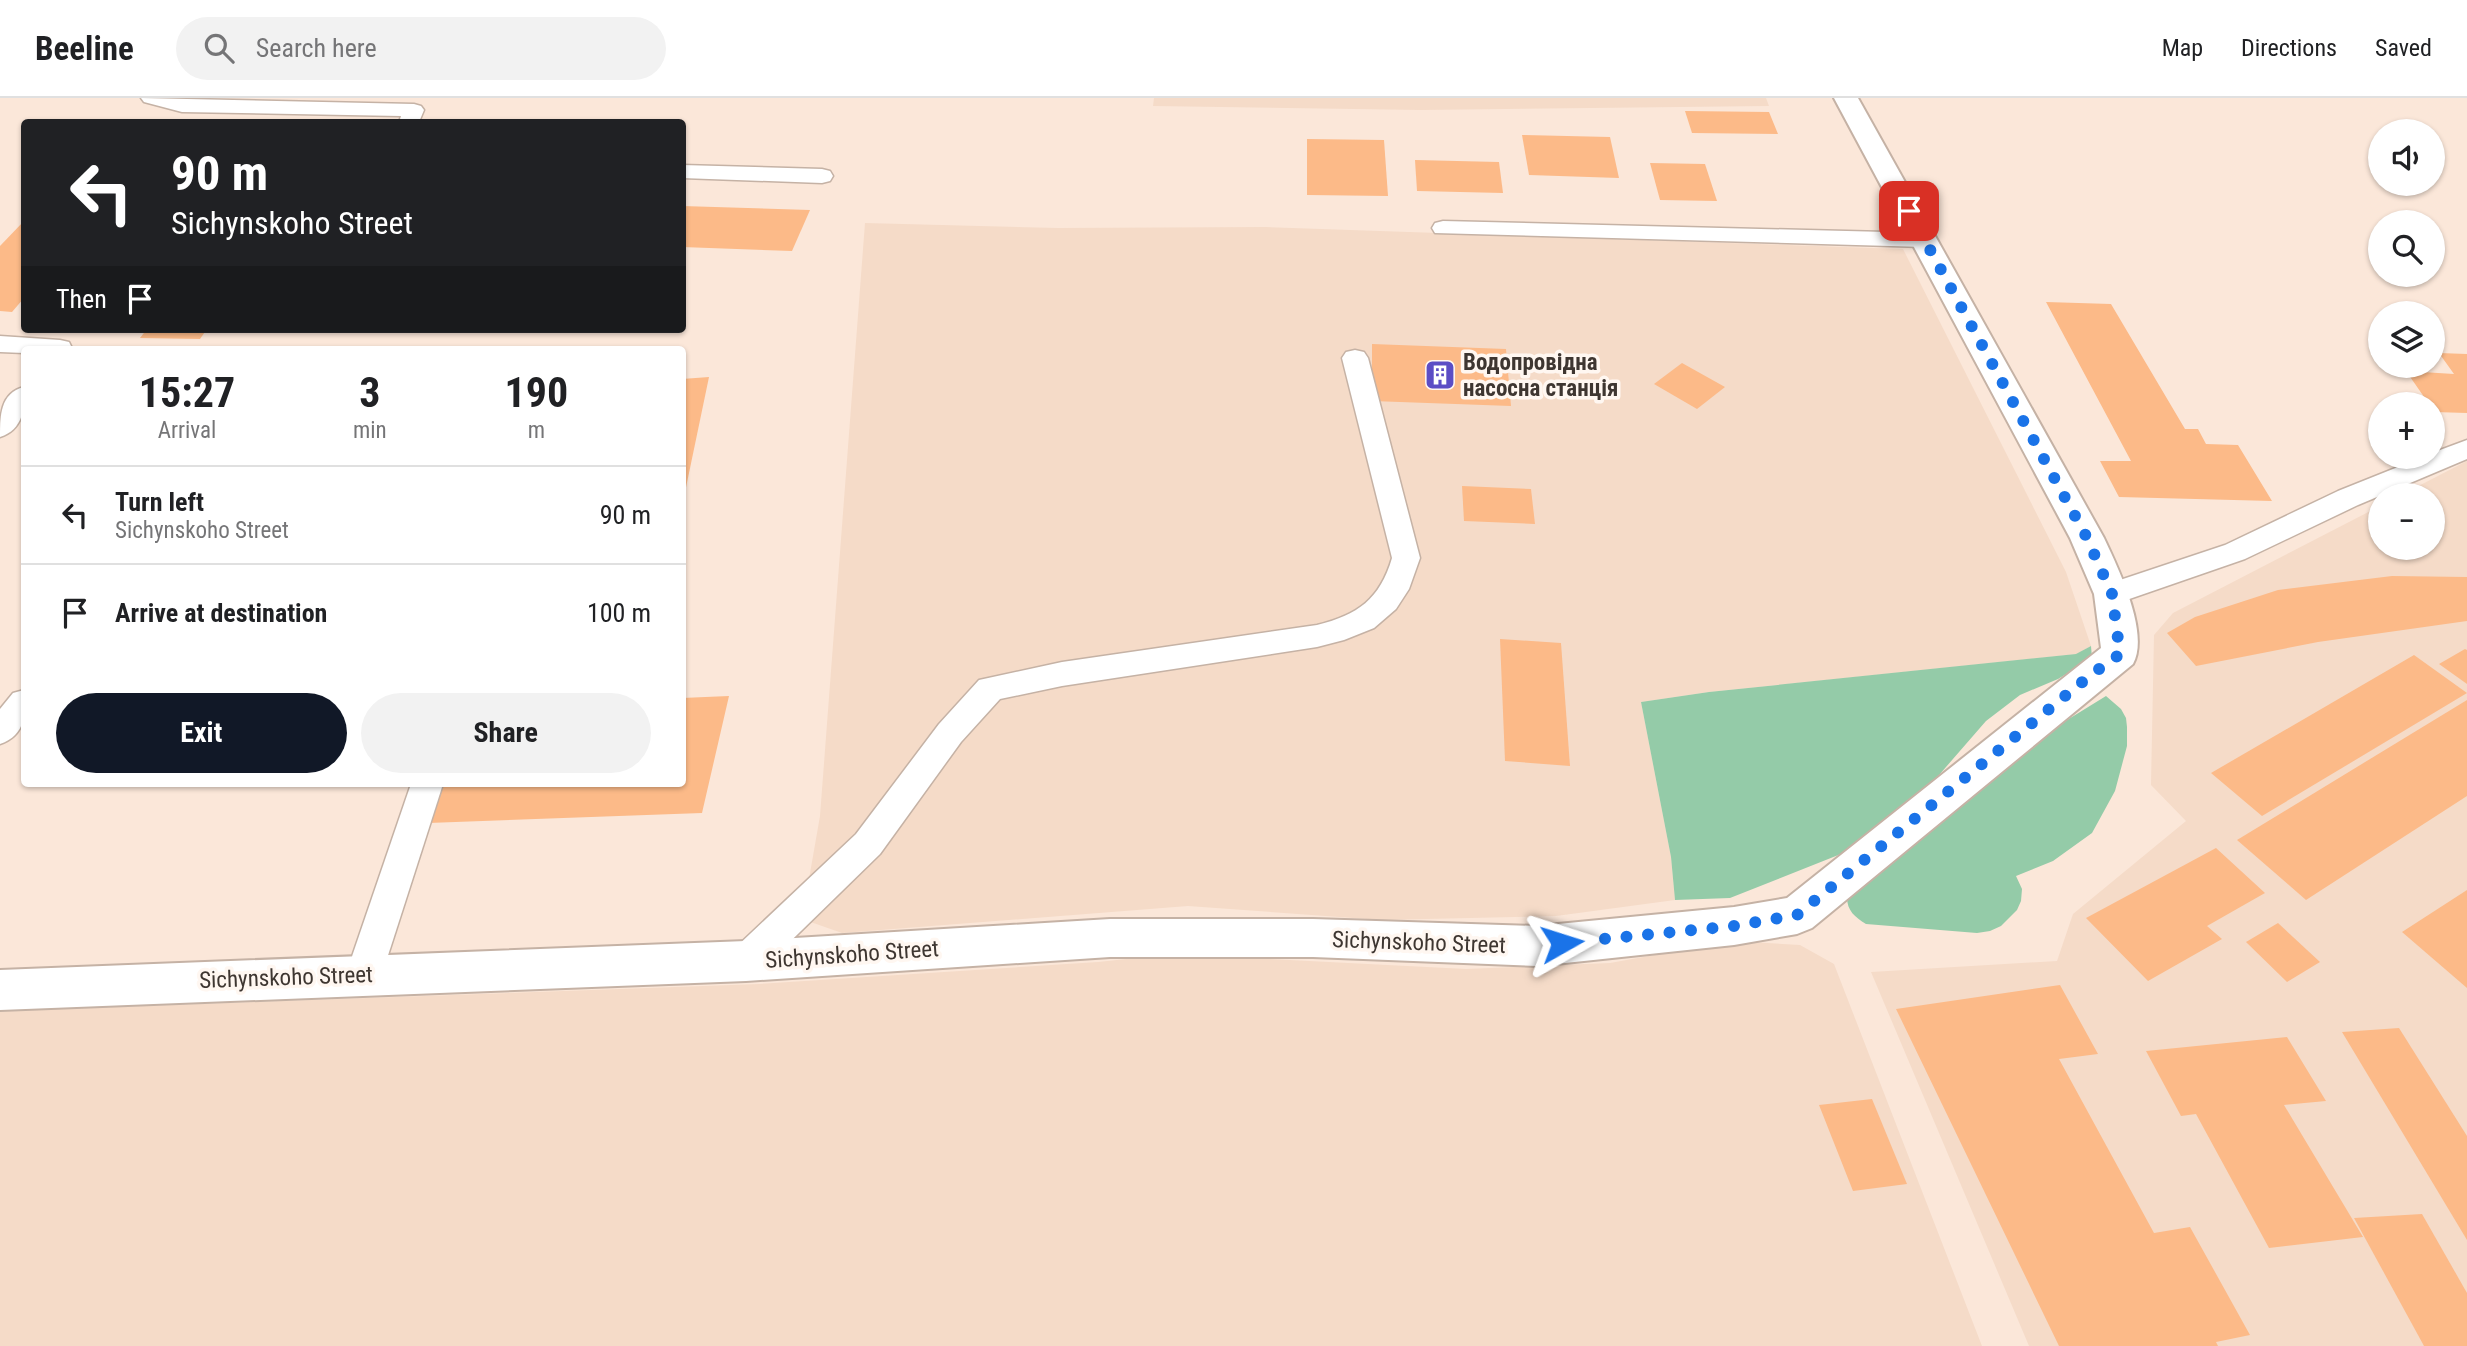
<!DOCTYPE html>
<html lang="en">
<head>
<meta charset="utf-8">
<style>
  :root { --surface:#fff; --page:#f2f2f2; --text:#202124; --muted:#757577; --line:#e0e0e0; --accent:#111827 }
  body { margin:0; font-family:"Roboto Condensed",sans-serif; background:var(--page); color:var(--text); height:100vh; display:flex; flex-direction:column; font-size:26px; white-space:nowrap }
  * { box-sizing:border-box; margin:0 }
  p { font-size:23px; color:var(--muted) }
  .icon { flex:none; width:38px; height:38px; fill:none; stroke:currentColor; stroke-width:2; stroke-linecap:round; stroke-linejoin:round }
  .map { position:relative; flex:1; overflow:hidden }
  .details { position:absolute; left:21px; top:248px; width:665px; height:441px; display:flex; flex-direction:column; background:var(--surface); border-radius:7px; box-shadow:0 2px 5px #0004 }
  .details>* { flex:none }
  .top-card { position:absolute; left:21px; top:21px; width:665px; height:214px; border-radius:7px; box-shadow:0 2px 5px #0004; background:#202124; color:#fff; overflow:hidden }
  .tools { position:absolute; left:2368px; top:21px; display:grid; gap:14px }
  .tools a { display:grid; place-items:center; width:77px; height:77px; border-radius:50%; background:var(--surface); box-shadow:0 2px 5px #0004; font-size:35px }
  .pin { position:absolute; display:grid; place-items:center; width:60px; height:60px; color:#fff; margin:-30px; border-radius:14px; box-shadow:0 4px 10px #0006 }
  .me { position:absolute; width:77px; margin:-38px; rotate:84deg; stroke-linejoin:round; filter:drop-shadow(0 0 5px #0008) }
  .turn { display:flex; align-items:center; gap:24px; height:147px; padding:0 35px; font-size:32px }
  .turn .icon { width:91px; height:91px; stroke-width:2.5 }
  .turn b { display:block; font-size:49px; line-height:60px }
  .then { display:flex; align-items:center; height:66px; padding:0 35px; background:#0003; gap:14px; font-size:26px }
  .eta { display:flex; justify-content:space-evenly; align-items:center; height:119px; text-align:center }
  .eta b { font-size:42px; font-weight:700; line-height:49px }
  .button { display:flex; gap:14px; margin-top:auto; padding:14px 35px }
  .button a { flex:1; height:80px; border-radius:42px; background:var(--accent); color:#fff; font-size:28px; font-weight:700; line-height:80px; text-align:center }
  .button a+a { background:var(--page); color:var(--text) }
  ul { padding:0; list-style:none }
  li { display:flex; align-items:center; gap:21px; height:98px; padding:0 35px; border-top:2px solid var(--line) }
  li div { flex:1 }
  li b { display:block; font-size:26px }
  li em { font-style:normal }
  header { display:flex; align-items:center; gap:42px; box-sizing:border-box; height:98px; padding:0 35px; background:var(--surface); border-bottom:2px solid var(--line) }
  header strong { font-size:33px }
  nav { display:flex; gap:38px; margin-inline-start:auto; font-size:24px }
  .search { width:490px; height:63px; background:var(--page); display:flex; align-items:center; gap:18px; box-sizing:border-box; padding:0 24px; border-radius:38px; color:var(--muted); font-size:26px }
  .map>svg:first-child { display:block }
</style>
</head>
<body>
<header>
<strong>Beeline</strong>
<div class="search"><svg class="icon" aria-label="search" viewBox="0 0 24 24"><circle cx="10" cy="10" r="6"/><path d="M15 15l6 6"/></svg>Search here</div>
<nav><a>Map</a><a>Directions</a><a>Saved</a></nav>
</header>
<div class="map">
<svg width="2467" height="1248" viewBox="0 0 2467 1248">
  <rect width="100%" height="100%" fill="#fbe7d9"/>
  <g fill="#f5dbc8">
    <polygon points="1154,0 1766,0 1769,8 1421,12 1153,8"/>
    <polygon points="865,125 1058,130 1266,129 1903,151 2066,474 2091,548 2077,556 1709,594 1641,604 1671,759 1675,802 1556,818 1381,822 1188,808 842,835 802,821 820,718"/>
    <polygon points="2467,363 2467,1248 2029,1248 1871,874 2057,863 2073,816 2186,723 2151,687 2154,537 2173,515 2380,408 2380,450 2432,450 2432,397 2401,397"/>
    <polygon points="1732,843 1800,847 1834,866 1982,1248 0,1248 0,913 760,886 1098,864 1174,856 1466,871 1610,865"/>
  </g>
  <g fill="#94cba8">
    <polygon points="2091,548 2092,560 2058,581 2020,597 1986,623 1926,692 1856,750 1730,800 1675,802 1671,759 1641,604 1709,594 2076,556"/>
    <path d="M2106,598l15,13 5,9 1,9v19l-12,45 -23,42 -39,28 -37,15 6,13 -1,12 -4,9 -16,16 -11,5 -13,2 -111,-9c-11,-7 -19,-13 -19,-27l186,-156z"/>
  </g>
  <g fill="#fcba88">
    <polygon points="1685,13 1769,14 1778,36 1692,35"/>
    <polygon points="1522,37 1610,39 1619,80 1529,77"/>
    <polygon points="1307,41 1384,42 1388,98 1307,97"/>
    <polygon points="1415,62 1499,64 1503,95 1417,93"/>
    <polygon points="1650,65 1705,66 1717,103 1660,102"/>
    <polygon points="682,108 810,112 792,153 682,149"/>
    <polygon points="24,123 24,200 12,214 0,213 0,148"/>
    <polygon points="2046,204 2111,206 2185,331 2198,331 2206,346 2238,347 2272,403 2119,399 2100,363 2131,363"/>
    <polygon points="147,231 207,231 200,241 140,240"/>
    <polygon points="1372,246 1506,251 1511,308 1372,303"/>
    <polygon points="2439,255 2467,256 2467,315 2434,314 2432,306 2429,306 2406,273 2454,276"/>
    <polygon points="1682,265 1725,289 1697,311 1654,286"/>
    <polygon points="709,279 684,399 682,399 682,281"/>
    <polygon points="1462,388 1531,391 1535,426 1464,423"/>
    <polygon points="2392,478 2467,479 2467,523 2318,544 2196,568 2167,535 2195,519 2278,492"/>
    <polygon points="1500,541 1561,545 1570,668 1505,663"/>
    <polygon points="2465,551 2467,552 2467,586 2439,566"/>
    <polygon points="2414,557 2467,595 2262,718 2211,675"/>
    <polygon points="729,598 702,715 428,725 443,686 682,686 682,600"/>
    <polygon points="2467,602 2467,698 2306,802 2237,742"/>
    <polygon points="2216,750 2265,795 2207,828 2222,841 2148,883 2086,820"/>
    <polygon points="2467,792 2467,890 2402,834"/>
    <polygon points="2278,825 2320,864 2287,884 2246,844"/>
    <polygon points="2060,887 2098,956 2059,961 2154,1135 2190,1129 2250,1237 2216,1244 2218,1248 2059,1248 1896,911"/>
    <polygon points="2399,930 2467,1038 2467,1142 2342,934"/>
    <polygon points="2287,939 2326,1003 2284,1007 2363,1139 2269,1150 2196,1016 2181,1018 2146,953"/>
    <polygon points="1872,1001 1907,1086 1853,1093 1819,1007"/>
    <polygon points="2422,1116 2467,1195 2467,1248 2424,1248 2354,1120"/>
  </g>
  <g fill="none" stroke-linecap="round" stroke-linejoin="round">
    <g stroke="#c5b2a5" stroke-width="3">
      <g id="lane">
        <polygon points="141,0 414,6 421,8 424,12 419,24 399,24 401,18 182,14 144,4"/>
        <polygon points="682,67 822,71 830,73 833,78 830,83 822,85 682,80"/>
        <polygon points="1443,123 1925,135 1933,137 1936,142 1933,147 1925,149 1435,135 1432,130 1435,125"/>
        <polygon points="0,238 60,242 69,244 72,250 24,252 24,255 0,254"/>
        <path d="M1355,252l9,2 4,6 52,200 -11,31 -13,20 -22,19 -30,12 -27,7 -255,39 -62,13 -39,43 -81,112 -121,118 -13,5 -13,-5 -5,-11 5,-11 123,-116 83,-110 40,-44 83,-18 255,-37c41,-10 63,-26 75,-67l-50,-200 4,-6z"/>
        <path d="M24,289c2,19 -1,43 -24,50 0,-21 0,-44 24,-50z"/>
        <polygon points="2467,342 2467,361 2358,407 2245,461 2112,507 2102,504 2097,496 2102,488 2225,447 2338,393 2423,359 2432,359 2432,355"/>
        <path d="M24,592c2,23 2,45 -24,54v-35l13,-16z"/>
        <polygon points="411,686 443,686 382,876 377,888 364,892 351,888 346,876"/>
      </g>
    </g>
    <g stroke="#c5b2a5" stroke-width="4">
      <path id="street" d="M1834,0h24l246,440c14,30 46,95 29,126l-321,264 -15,6 -63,11 -197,21 -224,-9h-203l-364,24 -746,29v-40l746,-29 364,-22h203l224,7 197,-19 53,-9 314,-250 -7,-54 -24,-56z"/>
    </g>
    <use href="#lane" fill="#fff" fill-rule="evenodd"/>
    <use href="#street" fill="#fff" fill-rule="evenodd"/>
  </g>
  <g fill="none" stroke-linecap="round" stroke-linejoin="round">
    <polyline stroke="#1a73e8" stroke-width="12" stroke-dasharray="0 21.6" points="1562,845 1734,828 1797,817 2092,576 2120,556 2112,496 2087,440 1909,113"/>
  </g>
  <defs>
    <g id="building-square" transform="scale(1.575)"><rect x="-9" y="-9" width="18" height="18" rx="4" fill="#5c4dc5" stroke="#fff7f1"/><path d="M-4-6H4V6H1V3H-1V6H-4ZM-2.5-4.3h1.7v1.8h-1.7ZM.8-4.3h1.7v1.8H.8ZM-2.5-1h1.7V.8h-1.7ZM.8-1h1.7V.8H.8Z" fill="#fff"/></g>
  </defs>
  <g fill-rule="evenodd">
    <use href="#building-square" x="1440" y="277"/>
  </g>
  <g text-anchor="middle" stroke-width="7" stroke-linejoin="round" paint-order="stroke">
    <g font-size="23" font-weight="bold" fill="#3e3631" stroke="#fff7f1" text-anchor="start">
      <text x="1463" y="272">Водопровідна<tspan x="1463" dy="26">насосна станція</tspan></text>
    </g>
    <g font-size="23" fill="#3e3631" stroke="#fff7f1">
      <text transform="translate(1419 844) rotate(2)" y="8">Sichynskoho Street</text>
      <text transform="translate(852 856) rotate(-4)" y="8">Sichynskoho Street</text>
      <text transform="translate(286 879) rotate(-2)" y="8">Sichynskoho Street</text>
    </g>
  </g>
</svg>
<div class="tools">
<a><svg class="icon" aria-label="sound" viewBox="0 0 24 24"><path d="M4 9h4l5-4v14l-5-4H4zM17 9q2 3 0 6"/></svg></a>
<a><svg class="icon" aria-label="search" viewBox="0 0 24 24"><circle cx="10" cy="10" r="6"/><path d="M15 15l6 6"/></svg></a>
<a><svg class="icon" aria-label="layers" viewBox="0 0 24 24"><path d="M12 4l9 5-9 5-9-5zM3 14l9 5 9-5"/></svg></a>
<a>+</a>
<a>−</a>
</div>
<div class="pin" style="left:1909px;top:113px;background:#d93025"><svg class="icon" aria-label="arrive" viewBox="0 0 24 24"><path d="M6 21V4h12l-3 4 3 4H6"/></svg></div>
<svg class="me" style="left:1562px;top:845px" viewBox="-20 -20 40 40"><path d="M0-17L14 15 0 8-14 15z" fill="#1a73e8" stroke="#fff" stroke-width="4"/></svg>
<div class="top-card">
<div class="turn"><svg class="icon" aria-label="left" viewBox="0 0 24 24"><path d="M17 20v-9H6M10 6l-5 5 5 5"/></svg><div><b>90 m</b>Sichynskoho Street</div></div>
<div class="then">Then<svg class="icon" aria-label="arrive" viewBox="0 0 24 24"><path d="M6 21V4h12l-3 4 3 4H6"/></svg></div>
</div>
<section class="details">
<div class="eta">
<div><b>15:27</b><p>Arrival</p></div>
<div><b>3</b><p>min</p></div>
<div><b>190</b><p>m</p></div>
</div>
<ul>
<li><svg class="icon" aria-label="left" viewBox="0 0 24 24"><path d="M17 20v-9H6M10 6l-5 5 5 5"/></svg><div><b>Turn left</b><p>Sichynskoho Street</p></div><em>90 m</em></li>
<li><svg class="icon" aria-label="arrive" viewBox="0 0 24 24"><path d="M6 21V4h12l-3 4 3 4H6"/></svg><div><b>Arrive at destination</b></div><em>100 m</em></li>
</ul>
<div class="button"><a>Exit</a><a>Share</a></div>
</section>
</div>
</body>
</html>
